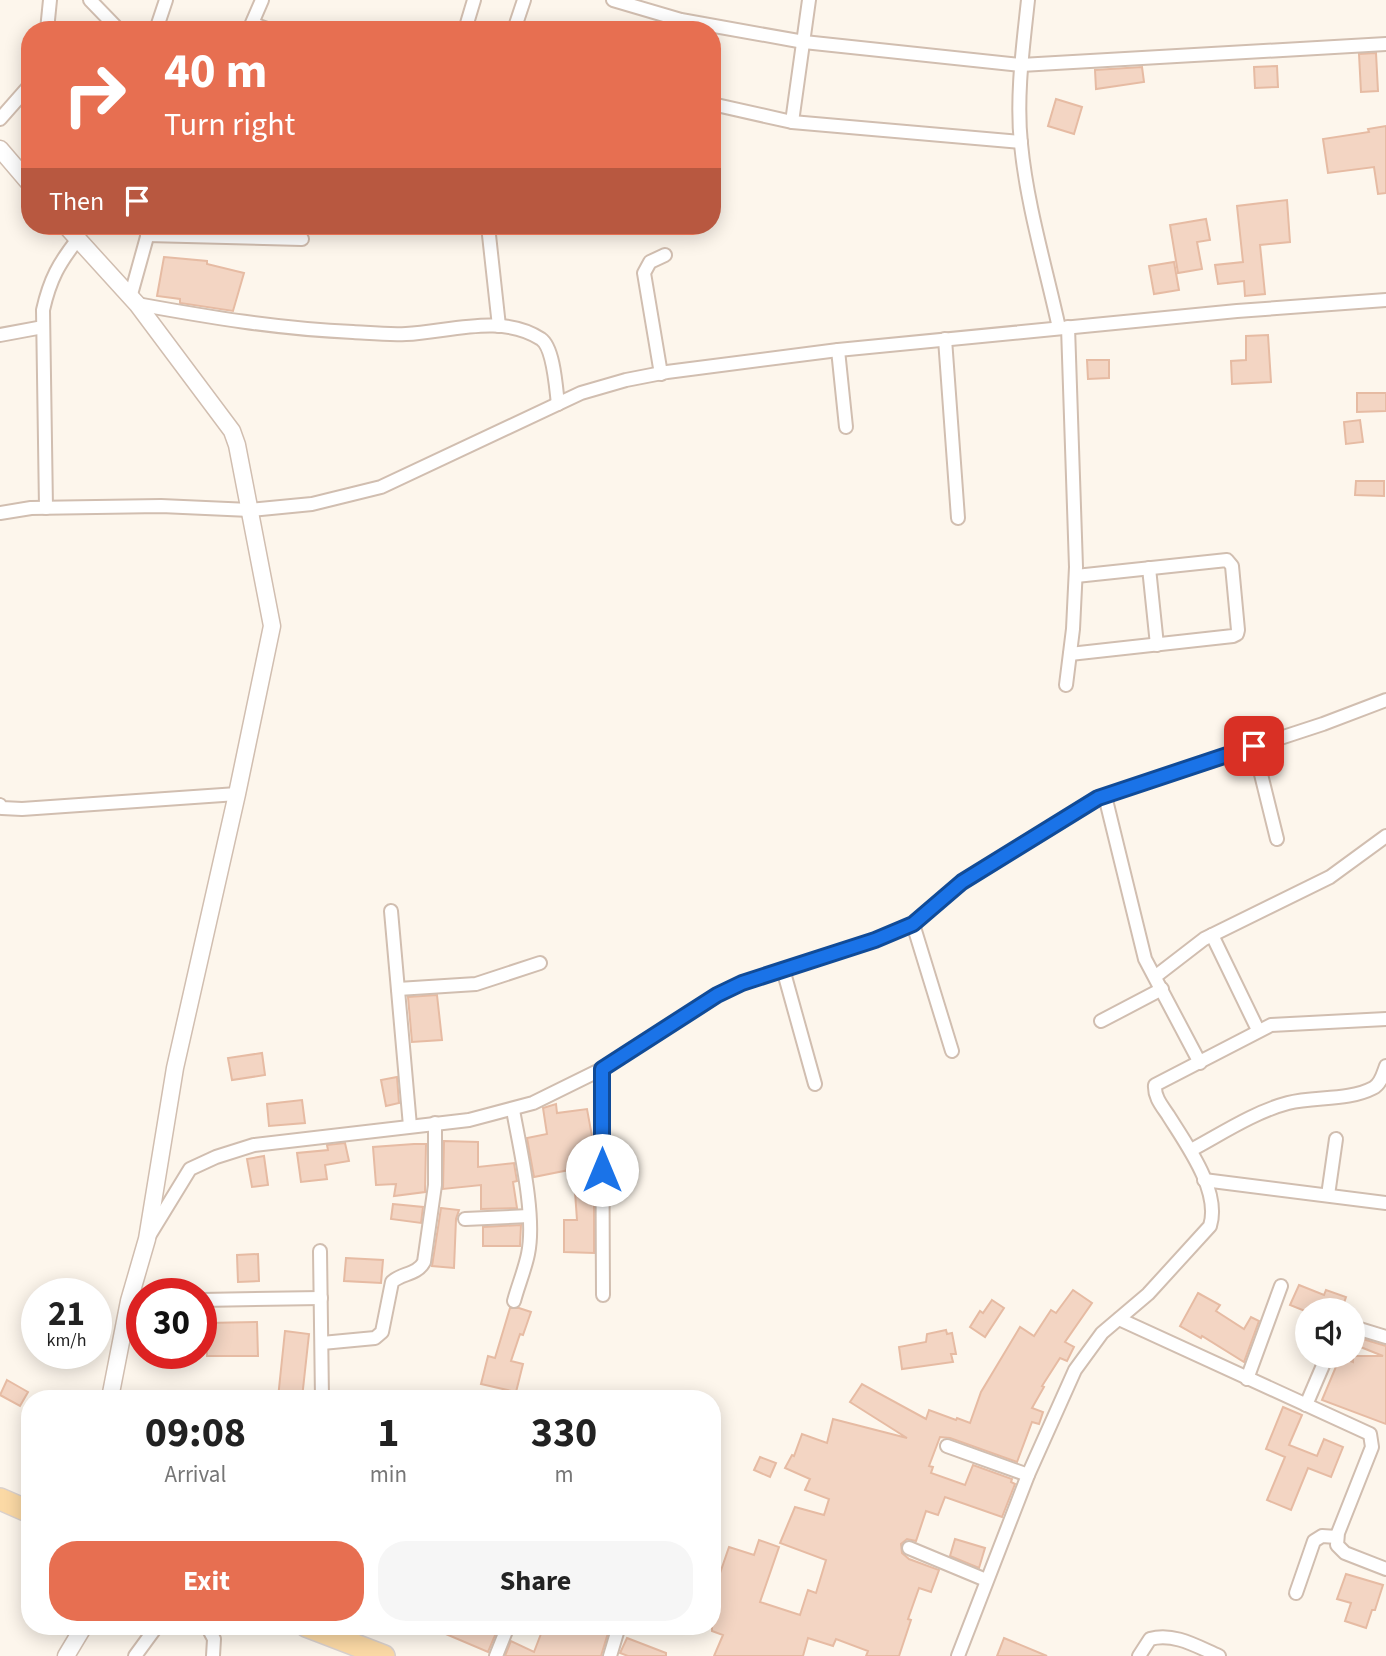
<!DOCTYPE html>
<html lang="en">
<head>
<meta charset="utf-8">
<style>
  :root { --surface:#fff; --page:#f6f6f6; --text:#222; --muted:#767676; --accent:#e76f51 }
  body { margin:0; font-family:"Source Sans 3",sans-serif; background:var(--page); color:var(--text); height:100vh; display:flex; flex-direction:column; font-size:26px; white-space:nowrap }
  * { box-sizing:border-box; margin:0 }
  p { font-size:23px; color:var(--muted) }
  .icon { flex:none; width:38px; height:38px; fill:none; stroke:currentColor; stroke-width:2; stroke-linecap:round; stroke-linejoin:round }
  .map { position:relative; flex:1; overflow:hidden }
  .panel { position:absolute; left:21px; top:1390px; width:700px; height:245px; display:flex; flex-direction:column; background:var(--surface); border-radius:28px; box-shadow:0 4px 18px #0003 }
  .panel>* { flex:none }
  .hud { position:absolute; left:21px; top:21px; width:700px; height:214px; border-radius:28px; box-shadow:0 4px 18px #0003; background:#e76f51; color:#fff; overflow:hidden }
  .tools { position:absolute; left:1295px; top:1298px; display:grid; gap:14px }
  .tools a { display:grid; place-items:center; width:70px; height:70px; border-radius:50%; background:var(--surface); box-shadow:0 4px 18px #0003; font-size:35px }
  .speed { position:absolute; left:21px; top:1278px; display:flex; gap:14px; font-size:35px; font-weight:700; text-align:center }
  .speed>* { display:grid; place-content:center; width:91px; height:91px; border-radius:50%; background:var(--surface); box-shadow:0 4px 18px #0003; line-height:1 }
  .speed small { font-size:18px; font-weight:400 }
  .speed .limit { border:10px solid #d22; background:#fff; color:#111 }
  .pin { position:absolute; display:grid; place-items:center; width:60px; height:60px; color:#fff; margin:-30px; border-radius:14px; box-shadow:0 4px 10px #0006 }
  .me { position:absolute; width:77px; margin:-38px; rotate:0deg; stroke-linejoin:round; filter:drop-shadow(0 0 5px #0008) }
  .turn { display:flex; align-items:center; gap:24px; height:147px; padding:0 28px; font-size:32px }
  .turn .icon { width:91px; height:91px; stroke-width:2.5 }
  .turn b { display:block; font-size:49px; line-height:60px }
  .then { display:flex; align-items:center; height:66px; padding:0 28px; background:#0003; gap:14px; font-size:26px }
  .eta { display:flex; justify-content:space-evenly; align-items:center; height:119px; text-align:center }
  .eta b { font-size:42px; font-weight:700; line-height:49px }
  .button { display:flex; gap:14px; margin-top:auto; padding:14px 28px }
  .button a { flex:1; height:80px; border-radius:28px; background:var(--accent); color:#fff; font-size:28px; font-weight:700; line-height:80px; text-align:center }
  .button a+a { background:var(--page); color:var(--text) }
  .map>svg:first-child { display:block }
</style>
</head>
<body>
<div class="map">
<svg width="1386" height="1656" viewBox="0 0 1386 1656">
  <rect width="100%" height="100%" fill="#fdf6ec"/>
  <g fill="#f3d5c3" stroke="#e6bba3" stroke-width="2">
    <polygon points="1376,53 1378,91 1361,92 1359,54"/>
    <polygon points="1277,66 1278,87 1255,88 1254,67"/>
    <polygon points="1142,67 1144,82 1096,89 1095,70"/>
    <polygon points="1056,99 1082,107 1074,134 1048,126"/>
    <polygon points="1386,126 1386,193 1378,194 1374,167 1328,173 1323,139 1369,132 1368,129"/>
    <polygon points="1287,200 1290,242 1260,245 1265,294 1245,296 1244,281 1218,284 1215,265 1243,262 1237,206"/>
    <polygon points="1206,219 1210,240 1197,242 1202,269 1178,273 1170,225"/>
    <polygon points="164,257 207,261 207,264 244,273 233,311 180,303 180,299 157,296"/>
    <polygon points="1174,262 1179,290 1154,294 1149,266"/>
    <polygon points="1268,335 1271,382 1232,384 1231,361 1246,360 1246,336"/>
    <polygon points="1087,360 1109,360 1109,378 1088,379"/>
    <polygon points="1357,393 1386,393 1386,411 1357,412"/>
    <polygon points="1360,420 1363,442 1346,444 1344,422"/>
    <polygon points="1356,481 1384,481 1384,496 1355,495"/>
    <polygon points="437,995 442,1040 412,1042 408,997"/>
    <polygon points="262,1053 265,1075 232,1080 228,1058"/>
    <polygon points="397,1077 399,1103 386,1106 381,1080"/>
    <polygon points="302,1100 305,1123 269,1126 267,1104"/>
    <polygon points="556,1104 557,1113 587,1109 594,1147 594,1253 564,1252 564,1220 577,1220 574,1178 570,1178 569,1170 534,1177 527,1138 547,1134 543,1108"/>
    <polygon points="444,1141 478,1142 478,1167 514,1163 517,1181 513,1182 517,1208 481,1209 481,1185 443,1189"/>
    <polygon points="345,1143 349,1161 325,1165 327,1179 301,1182 297,1153 328,1150 327,1145"/>
    <polygon points="414,1144 426,1144 425,1192 394,1196 396,1184 376,1185 373,1147"/>
    <polygon points="264,1156 268,1185 252,1187 247,1159"/>
    <polygon points="393,1204 423,1207 421,1223 391,1219"/>
    <polygon points="441,1208 459,1210 456,1219 454,1268 432,1266"/>
    <polygon points="521,1225 520,1246 483,1246 483,1227"/>
    <polygon points="258,1254 259,1281 238,1282 237,1255"/>
    <polygon points="346,1258 383,1260 381,1283 344,1281"/>
    <polygon points="1299,1285 1324,1295 1326,1290 1346,1297 1341,1311 1305,1311 1290,1305"/>
    <polygon points="1073,1290 1092,1303 1065,1342 1074,1347 1067,1361 1060,1358 1042,1386 1044,1387 1032,1408 1043,1412 1039,1424 1032,1422 1017,1462 950,1438 940,1437 929,1466 933,1467 931,1473 965,1485 973,1465 1012,1479 1011,1482 1015,1484 1002,1517 945,1497 938,1515 926,1511 916,1541 907,1539 901,1544 902,1553 909,1559 939,1570 931,1592 919,1588 908,1619 911,1620 899,1656 866,1656 868,1651 836,1639 833,1646 808,1638 803,1656 714,1656 723,1635 712,1631 712,1580 717,1582 729,1547 754,1555 759,1540 779,1547 760,1602 800,1615 808,1590 816,1593 826,1560 780,1543 795,1507 824,1515 829,1499 805,1490 810,1479 785,1468 792,1455 794,1456 802,1434 827,1443 833,1419 907,1438 850,1402 862,1384 926,1419 929,1410 956,1420 957,1418 970,1423 981,1392 1020,1327 1034,1336 1051,1310 1056,1313"/>
    <polygon points="1198,1293 1220,1305 1216,1311 1244,1329 1251,1317 1259,1321 1244,1362 1202,1336 1201,1338 1180,1326"/>
    <polygon points="992,1300 1004,1308 985,1337 970,1327 980,1311 983,1313"/>
    <polygon points="510,1308 519,1308 531,1312 523,1335 520,1334 511,1361 523,1364 516,1392 481,1384 488,1356 495,1358"/>
    <polygon points="257,1322 258,1356 207,1356 206,1323"/>
    <polygon points="946,1330 947,1334 952,1333 956,1354 951,1354 953,1362 902,1369 899,1347 926,1342 927,1334"/>
    <polygon points="285,1331 309,1334 302,1398 278,1398"/>
    <polygon points="1353,1336 1386,1346 1386,1424 1322,1400 1340,1357 1353,1362 1353,1356 1383,1356 1353,1344"/>
    <polygon points="7,1380 28,1392 20,1406 0,1395"/>
    <polygon points="1283,1407 1302,1415 1289,1445 1317,1456 1324,1439 1343,1447 1331,1477 1308,1468 1291,1510 1267,1500 1285,1457 1266,1449"/>
    <polygon points="760,1457 776,1463 770,1477 754,1470"/>
    <polygon points="955,1539 985,1548 979,1568 950,1556"/>
    <polygon points="1346,1574 1383,1585 1375,1610 1372,1610 1366,1628 1345,1621 1351,1603 1337,1599"/>
    <polygon points="427,1626 499,1626 488,1652"/>
    <polygon points="544,1626 591,1626 608,1633 601,1656 505,1656 511,1641 534,1652"/>
    <polygon points="627,1638 666,1653 666,1656 628,1656 620,1653"/>
    <polygon points="1004,1638 1047,1656 997,1656"/>
  </g>
  <g fill="none" stroke-linecap="round" stroke-linejoin="round">
    <g stroke="#d1beb0" stroke-width="16">
      <g id="minor">
        <polyline points="90,0 119,30"/>
        <polyline points="613,0 681,20 804,42 1021,65 1386,44"/>
        <path d="M1028,0c-5,47 -12,97 -7,144 6,62 25,124 38,184"/>
        <polyline points="253,24 270,30"/>
        <polyline points="47,30 50,0"/>
        <polyline points="156,30 166,0"/>
        <polyline points="249,30 262,0"/>
        <polyline points="465,30 474,0"/>
        <polyline points="514,30 524,0"/>
        <polyline points="712,104 792,122 1021,142"/>
        <polyline points="0,119 30,85"/>
        <polyline points="792,122 809,0"/>
        <polyline points="488,226 499,326"/>
        <polyline points="147,235 302,239"/>
        <polyline points="130,298 150,226"/>
        <path d="M137,304c71,13 143,25 216,28 17,1 35,3 53,2 43,-2 95,-21 135,5 13,9 15,50 17,65"/>
        <polyline points="0,335 43,327"/>
        <polyline points="945,339 958,518"/>
        <polyline points="838,350 846,427"/>
        <polyline points="661,374 644,273 650,262 665,255"/>
        <path d="M46,508l-3,-198c7,-31 16,-47 35,-71"/>
        <polyline points="0,513 31,508 161,506 250,510 312,504 381,487 581,393 626,380 667,372 838,350 1237,311 1386,300"/>
        <polyline points="1149,568 1157,645"/>
        <polyline points="1070,654 1233,636 1237,634 1238,630 1232,566 1227,560 1076,576"/>
        <polyline points="1066,685 1073,629 1076,567 1068,327"/>
        <polyline points="1254,746 1277,839"/>
        <polyline points="1105,796 1145,959 1200,1063"/>
        <polyline points="0,805 2,808 22,809 237,794"/>
        <polyline points="391,911 410,1126"/>
        <polyline points="913,924 952,1051"/>
        <polyline points="1212,935 1258,1030"/>
        <polyline points="783,969 815,1084"/>
        <polyline points="1156,976 1204,939 1330,877 1386,836"/>
        <polyline points="398,989 476,984 540,963"/>
        <polyline points="1101,1021 1162,989"/>
        <polyline points="602,1069 603,1295"/>
        <path d="M513,1110c7,39 23,106 15,144 -3,15 -10,32 -14,47"/>
        <path d="M1191,1150c30,-16 63,-38 97,-47 26,-7 60,-2 85,-15 8,-4 10,-14 13,-22"/>
        <polyline points="1204,1180 1386,1203"/>
        <polyline points="1328,1195 1336,1139"/>
        <polyline points="465,1219 529,1216"/>
        <polyline points="149,1236 190,1169 216,1157 254,1145 469,1120 533,1103 602,1069 717,995 742,983 875,940 913,924 962,882 1098,798 1323,724 1386,700"/>
        <polyline points="320,1251 322,1398"/>
        <polyline points="201,1300 321,1298"/>
        <polyline points="1119,1319 1370,1434 1372,1447 1338,1533 1337,1545 1345,1553 1386,1569"/>
        <polyline points="1353,1327 1386,1337"/>
        <path d="M322,1343l53,-5 7,-6 10,-50c9,-9 25,-7 32,-20l11,-77v-62"/>
        <polyline points="1247,1379 1281,1286"/>
        <polyline points="1306,1405 1327,1356"/>
        <polyline points="947,1446 1028,1475"/>
        <polyline points="909,1548 986,1580"/>
        <polyline points="1296,1593 1314,1541 1322,1536 1337,1537"/>
        <polyline points="207,1626 214,1639 213,1656"/>
        <polyline points="135,1656 157,1626"/>
        <polyline points="496,1656 508,1626"/>
        <polyline points="610,1656 619,1626"/>
        <path d="M958,1656l70,-181 47,-105 27,-37 46,-39 62,-68c11,-35 -24,-82 -42,-111 -6,-9 -14,-18 -13,-30l116,-60 115,-6"/>
        <path d="M1139,1656l11,-17c24,-7 48,8 69,17"/>
      </g>
    </g>
    <g stroke="#d1beb0" stroke-width="19">
      <g id="tertiary">
        <polyline points="0,149 30,184"/>
        <polyline points="66,226 137,304 232,431 237,445 272,626 237,794 175,1068 147,1239 129,1301 110,1398"/>
        <polyline points="66,1656 84,1626"/>
      </g>
    </g>
    <g stroke="#dad1cd" stroke-width="24">
      <g id="primary">
        <polyline points="0,1499 30,1512"/>
        <polyline points="306,1626 384,1656"/>
      </g>
    </g>
    <use href="#minor" stroke="#fff" stroke-width="12"/>
    <use href="#tertiary" stroke="#fff" stroke-width="16"/>
    <use href="#primary" stroke="#fbd9a5" stroke-width="21"/>
  </g>
  <g fill="none" stroke-linecap="round" stroke-linejoin="round">
    <g stroke="#114b97" stroke-width="18">
      <polyline id="route" points="602,1170 602,1069 717,995 742,983 875,940 913,924 962,882 1098,798 1254,746"/>
    </g>
    <use href="#route" stroke="#1a73e8" stroke-width="12"/>
  </g>
</svg>
<div class="tools">
<a><svg class="icon" aria-label="sound" viewBox="0 0 24 24"><path d="M4 9h4l5-4v14l-5-4H4zM17 9q2 3 0 6"/></svg></a>
</div>
<div class="speed"><div>21<small>km/h</small></div><div class="limit">30</div></div>
<div class="pin" style="left:1254px;top:746px;background:#d93025"><svg class="icon" aria-label="arrive" viewBox="0 0 24 24"><path d="M6 21V4h12l-3 4 3 4H6"/></svg></div>
<svg class="me" style="left:602px;top:1170px" viewBox="-20 -20 40 40"><circle r="19" fill="#fff"/><path d="M0-13L10 11 0 6-10 11z" fill="#1a73e8"/></svg>
<div class="hud">
<div class="turn"><svg class="icon" aria-label="right" viewBox="0 0 24 24"><path d="M7 20v-9h11M14 6l5 5-5 5"/></svg><div><b>40 m</b>Turn right</div></div>
<div class="then">Then<svg class="icon" aria-label="arrive" viewBox="0 0 24 24"><path d="M6 21V4h12l-3 4 3 4H6"/></svg></div>
</div>
<section class="panel">
<div class="eta">
<div><b>09:08</b><p>Arrival</p></div>
<div><b>1</b><p>min</p></div>
<div><b>330</b><p>m</p></div>
</div>
<div class="button"><a>Exit</a><a>Share</a></div>
</section>
</div>
</body>
</html>
